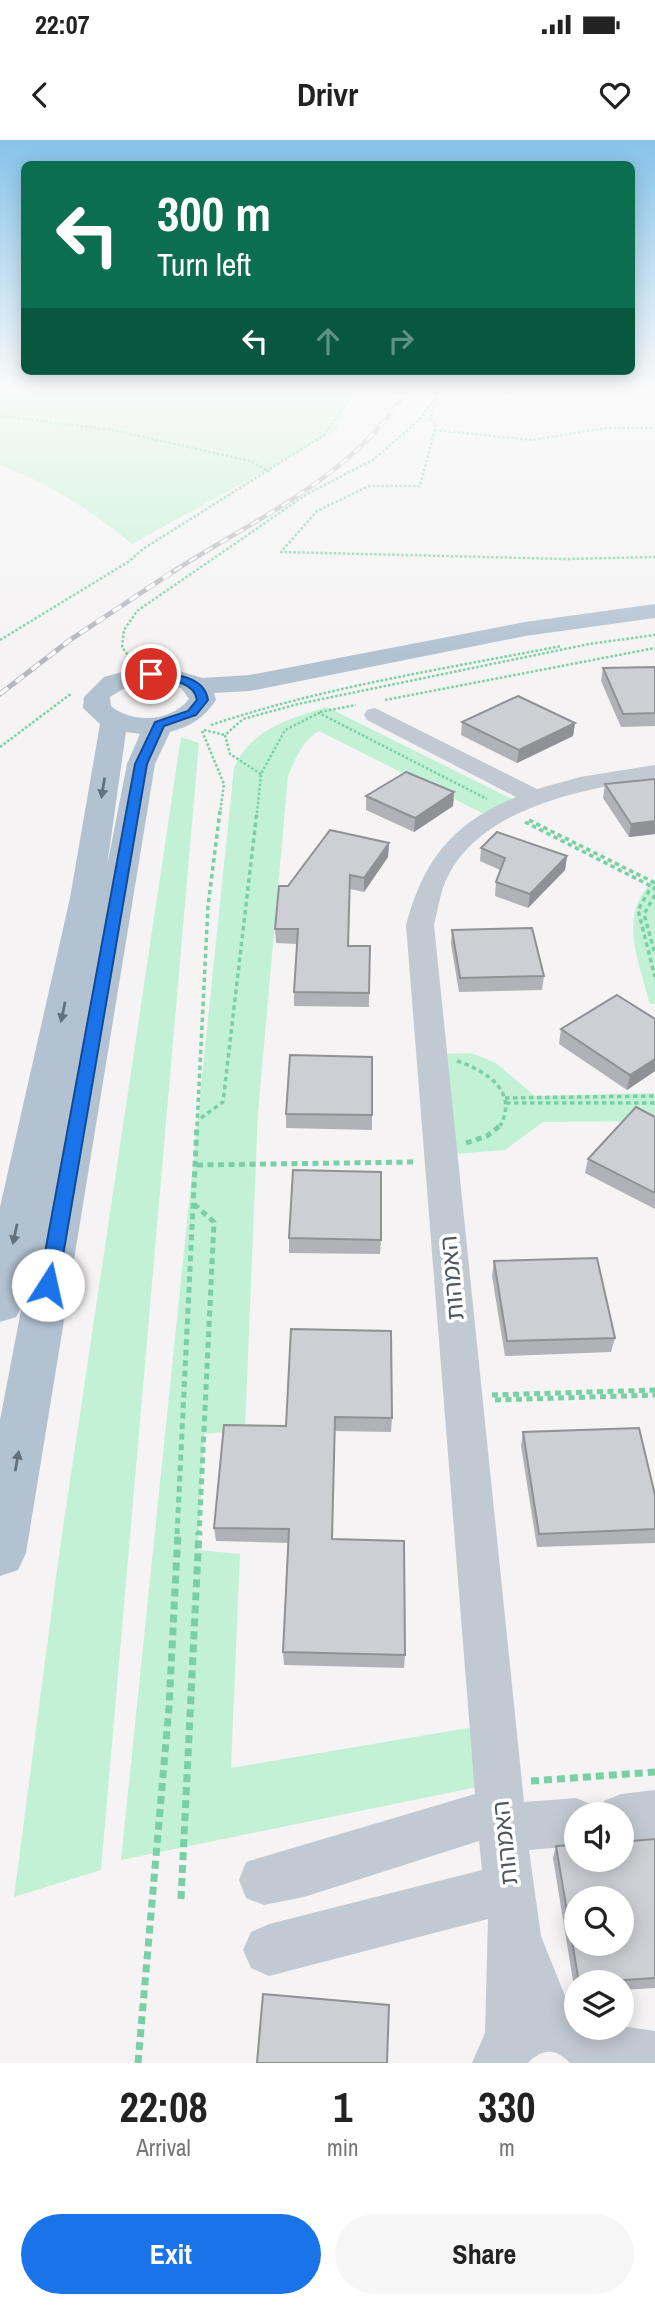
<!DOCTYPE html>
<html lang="en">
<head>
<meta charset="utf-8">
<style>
  :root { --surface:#fff; --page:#f6f6f6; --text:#222; --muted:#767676; --accent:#1a73e8 }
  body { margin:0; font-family:"Archivo Narrow","Noto Sans Hebrew",sans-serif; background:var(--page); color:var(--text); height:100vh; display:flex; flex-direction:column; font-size:26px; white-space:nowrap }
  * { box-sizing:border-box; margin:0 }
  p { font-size:23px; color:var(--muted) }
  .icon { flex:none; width:38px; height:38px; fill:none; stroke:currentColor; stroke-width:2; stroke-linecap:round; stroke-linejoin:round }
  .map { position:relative; height:1923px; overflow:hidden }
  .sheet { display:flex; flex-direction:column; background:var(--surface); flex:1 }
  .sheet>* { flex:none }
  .top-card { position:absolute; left:21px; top:21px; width:614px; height:214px; border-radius:10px; box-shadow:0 4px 18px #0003; background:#0b6e4f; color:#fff; overflow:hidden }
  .fabs { position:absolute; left:564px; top:1662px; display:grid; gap:14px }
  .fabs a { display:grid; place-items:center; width:70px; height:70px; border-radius:50%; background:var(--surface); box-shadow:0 4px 18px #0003; font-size:35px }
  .pin { position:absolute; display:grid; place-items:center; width:60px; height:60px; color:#fff; margin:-30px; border:4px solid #fff; border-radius:50%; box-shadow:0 2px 7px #0007 }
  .me { position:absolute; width:77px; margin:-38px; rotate:10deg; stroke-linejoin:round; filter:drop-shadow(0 0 5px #0008) }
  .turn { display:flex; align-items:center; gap:24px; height:147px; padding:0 21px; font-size:32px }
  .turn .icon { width:91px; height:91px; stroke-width:2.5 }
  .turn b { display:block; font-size:49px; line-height:60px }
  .lanes { display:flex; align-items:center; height:66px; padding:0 21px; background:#0003; justify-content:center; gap:35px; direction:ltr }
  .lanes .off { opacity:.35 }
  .eta { display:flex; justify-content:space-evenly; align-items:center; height:119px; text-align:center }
  .eta b { font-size:42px; font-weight:700; line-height:49px }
  .button { display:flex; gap:14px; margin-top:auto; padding:14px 21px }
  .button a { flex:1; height:80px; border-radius:42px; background:var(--accent); color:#fff; font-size:28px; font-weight:700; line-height:80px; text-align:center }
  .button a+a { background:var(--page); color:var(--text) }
  .status { display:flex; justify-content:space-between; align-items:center; height:49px; padding:0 35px; background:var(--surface); direction:ltr }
  .status svg { height:19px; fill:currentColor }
  header { display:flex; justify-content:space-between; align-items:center; height:91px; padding:0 21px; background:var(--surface); font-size:32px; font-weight:700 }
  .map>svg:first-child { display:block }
</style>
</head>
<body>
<div class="status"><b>22:07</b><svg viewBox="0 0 49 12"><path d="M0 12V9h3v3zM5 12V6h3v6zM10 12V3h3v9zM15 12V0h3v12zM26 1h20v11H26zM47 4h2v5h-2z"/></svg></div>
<header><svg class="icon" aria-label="back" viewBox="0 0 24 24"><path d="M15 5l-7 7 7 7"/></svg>Drivr<svg class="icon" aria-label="heart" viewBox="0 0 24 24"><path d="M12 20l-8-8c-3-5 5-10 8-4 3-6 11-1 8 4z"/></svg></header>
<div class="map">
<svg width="655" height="1923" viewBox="0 0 655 1923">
  <rect width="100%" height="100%" fill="#f5f3f3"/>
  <g fill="#c3f1d5">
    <path d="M0,244h352l-15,47 -205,113c-40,-33 -83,-61 -132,-79z"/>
    <path d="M327,567l185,92 -28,15 -165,-83c-16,9 -24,28 -31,45l-30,336 -13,318 -41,4 -6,116 42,4 -9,214 243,-41 8,59 -361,74 113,-1092c17,-39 55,-49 93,-61z"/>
    <polygon points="181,597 199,603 101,1730 14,1757 59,1415"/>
    <path d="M655,739v125h-5c-11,-46 -34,-88 5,-125z"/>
    <polygon points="471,913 496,923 535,956 655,953 655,981 543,982 505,1010 453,1014 443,914"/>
  </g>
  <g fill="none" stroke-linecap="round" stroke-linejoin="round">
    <g stroke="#7ad0a6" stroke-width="2.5" stroke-dasharray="2.5 2" stroke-linecap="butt">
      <polyline points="437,257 430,278 436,285 420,346 369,346 317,371 281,412 566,419 655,417"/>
      <polyline points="0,276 113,290 250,321 270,332"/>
      <polyline points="435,290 532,300 606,288 655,288"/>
      <polyline points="0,500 128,422 143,409 324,295 359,244"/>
      <polyline points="130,518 122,507 124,490 137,471 307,354 373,320 419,280 445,244"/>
      <polyline points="385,560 655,508"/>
      <polyline points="320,572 356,565"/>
      <path d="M211,585c113,-38 233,-56 350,-79"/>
      <polyline points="204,590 225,595"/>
      <polyline points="202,591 224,644 220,673"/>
      <polyline points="0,607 72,553"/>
      <polyline points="261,634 230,614 225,595 243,579 298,564 589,504 655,495"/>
      <polyline points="257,673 261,634 285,590 319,573 487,659"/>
    </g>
    <g stroke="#7ad0a6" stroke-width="3.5" stroke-dasharray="4.5 3.5" stroke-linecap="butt">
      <polyline points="529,680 655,743"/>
      <polyline points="525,682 655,748 649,751 638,770 655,837"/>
      <polyline points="655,755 644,774 655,814"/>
      <path d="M457,921c30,10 62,31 43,65"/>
      <polyline points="505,958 655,956"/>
      <polyline points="506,963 655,963"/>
      <polyline points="201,978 223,962 257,671"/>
      <polyline points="197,986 208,766 220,671"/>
    </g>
    <g stroke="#7ad0a6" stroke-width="5" stroke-dasharray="6 4.5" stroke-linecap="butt">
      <polyline points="466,1003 487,996 501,985"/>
      <polyline points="197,1025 413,1022"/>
      <polyline points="194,1064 214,1082 199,1394"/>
      <polyline points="492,1255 655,1250"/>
      <polyline points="495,1260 655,1255"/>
      <polyline points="177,1394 197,985"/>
    </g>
    <g stroke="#7ad0a6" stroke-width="7" stroke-dasharray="8 5" stroke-linecap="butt">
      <polyline points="531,1641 655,1632"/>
      <polyline points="181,1759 199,1392"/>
      <polyline points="138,1923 169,1567 178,1392"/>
    </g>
    <g fill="#c1cad2" fill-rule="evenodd">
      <path d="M375,568l162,81 43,-12 75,-12v14c-72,9 -184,30 -212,109 -4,12 -6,25 -9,37l90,877 52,-4 17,7 4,10h-21v31l-47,4 12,86 26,65 9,4v23l45,-2 34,5v32h-85c-15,-15 -27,-15 -42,0h-56l13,-30 3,-114 -219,57 -18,-8 -8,-18 8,-18 18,-8 213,-54 -3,-29 -175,56 -40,8 -18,-7 -7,-18 7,-18 229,-68 -69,-869c18,-66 46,-101 110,-128l-149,-77 -3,-5 3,-5z"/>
      <polygon points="655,1650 655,1698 621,1702 621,1675 598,1675 604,1661 621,1654"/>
    </g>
    <path fill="#b3c2d1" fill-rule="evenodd" d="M655,464v14l-130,18 -275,55 -36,2 2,7c-12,18 -25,26 -46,32l-15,32 -129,789 -8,17 -18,6v-156l22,-115 -6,12 -16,5v-115l70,-309 30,-174 -17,-16 1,-11 20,-20 32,-9 31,-1 35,11 48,-3 275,-53zM151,542l30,6 8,11c-18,23 -57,25 -78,7l-1,-9 20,-12zM126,592l14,2 -13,30 -20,102z"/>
    <g stroke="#b5b8bd" stroke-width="4.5">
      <path id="rail-far1" d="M174,431c86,-55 183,-96 237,-187"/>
    </g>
    <g stroke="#b5b8bd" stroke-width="5">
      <polyline id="rail" points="0,554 70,500 177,429"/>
    </g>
    <use href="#rail-far1" stroke="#fff" stroke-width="2.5" stroke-dasharray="9" stroke-linecap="butt"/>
    <use href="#rail" stroke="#fff" stroke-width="3.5" stroke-dasharray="10" stroke-linecap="butt"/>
  </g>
  <g fill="#b0b2b7">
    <polygon points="655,527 655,586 621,587 601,541 603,528"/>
    <polygon points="462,582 575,583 573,596 517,623 461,595"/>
    <polygon points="605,644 655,694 629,697 603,658"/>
    <polygon points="454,652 453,666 414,692 366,670 366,656"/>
    <polygon points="389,703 388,717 364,752 350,749 348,806 370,806 369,867 294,866 294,852 297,804 276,803 275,789 288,746"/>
    <polygon points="481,708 567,716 565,730 528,768 495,756 496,742 500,730 480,721"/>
    <polygon points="452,790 544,836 542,850 459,852 451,804"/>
    <polygon points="655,879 655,931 627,950 559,904 561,889"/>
    <polygon points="372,917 372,990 286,988 286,974"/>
    <polygon points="655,977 655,1069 585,1033 588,1019"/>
    <polygon points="289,1098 381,1100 380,1114 289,1113"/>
    <polygon points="494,1121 615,1198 611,1212 505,1216 492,1136"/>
    <polygon points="291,1189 392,1278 391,1292 335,1291 332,1399 405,1515 404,1528 284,1525 283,1512 289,1403 216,1401 214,1388 286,1286"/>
    <polygon points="523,1292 655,1355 655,1403 537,1407 521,1306"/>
    <polygon points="655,1699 655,1848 621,1850 621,1843 576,1843 575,1853 553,1718 556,1706"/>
  </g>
  <g fill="#909195">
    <polygon points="575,583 573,596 517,623 519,610"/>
    <polygon points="454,652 453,666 414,692 415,678"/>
    <polygon points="655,681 655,694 629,697 631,684"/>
    <polygon points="389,703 388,717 364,752 364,738"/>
    <polygon points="567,716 565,730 528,768 530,754"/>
    <polygon points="655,919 655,931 627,950 630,935"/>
  </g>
  <g fill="#cdcfd5" stroke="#909195" stroke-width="2" fill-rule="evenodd">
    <polygon points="655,527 655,573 623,574 603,528"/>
    <polygon points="518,556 575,583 519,610 462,582"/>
    <polygon points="406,632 454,652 415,678 366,656"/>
    <polygon points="655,639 655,681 631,684 605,644"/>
    <polygon points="330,690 389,703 364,738 350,735 348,806 370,806 369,853 294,852 298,789 275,789 279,746 288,746"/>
    <polygon points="497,692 567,716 530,754 496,742 505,718 481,708"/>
    <polygon points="532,788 544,836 460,838 452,790"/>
    <polygon points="617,855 655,879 655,919 630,935 561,889"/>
    <polygon points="290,915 372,917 372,975 286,974"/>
    <polygon points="636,967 655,977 655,1053 588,1019"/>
    <polygon points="293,1030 381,1032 381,1100 289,1098"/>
    <polygon points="597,1118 615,1198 507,1201 494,1121"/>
    <polygon points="291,1189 391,1191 392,1278 335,1277 332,1399 404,1401 405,1515 283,1512 289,1389 214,1388 224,1285 286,1286"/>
    <polygon points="639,1288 655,1355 655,1389 539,1394 523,1292"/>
    <path d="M655,1699v139l-76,5 -23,-137 20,-1v15h45v-18zM576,1759h45v45h-45z"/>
    <polygon points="263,1854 389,1865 387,1923 257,1923"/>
  </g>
  <defs><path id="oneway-solid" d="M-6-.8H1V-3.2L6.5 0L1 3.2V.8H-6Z" transform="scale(1.75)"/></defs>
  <g fill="#64717d">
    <use href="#oneway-solid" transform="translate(103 648) rotate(99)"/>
    <use href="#oneway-solid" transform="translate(63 872) rotate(102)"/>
    <use href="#oneway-solid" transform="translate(15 1094) rotate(102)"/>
    <use href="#oneway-solid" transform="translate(17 1321) rotate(-80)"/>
  </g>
  <linearGradient id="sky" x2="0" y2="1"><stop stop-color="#85c3ea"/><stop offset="0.48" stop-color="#fafafa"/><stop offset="1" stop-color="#fafafa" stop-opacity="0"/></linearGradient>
  <rect width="655" height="513" fill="url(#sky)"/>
  <path fill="#1a73e8" stroke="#114b97" stroke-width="2" d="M151,531c20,4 53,3 57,29l-12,15 -32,11 -17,38 -89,521 -10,7 -9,-7 96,-521 20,-42 33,-11 9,-11c-3,-21 -34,-20 -50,-23l-2,-3z"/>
  <g text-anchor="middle" stroke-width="7" stroke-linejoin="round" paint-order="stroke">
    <g font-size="24" fill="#4a5661" stroke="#fff">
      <text transform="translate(452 1138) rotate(-95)" y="8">האמהות</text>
      <text transform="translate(505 1703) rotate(-96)" y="8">האמהות</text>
    </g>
  </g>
</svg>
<div class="fabs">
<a><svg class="icon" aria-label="sound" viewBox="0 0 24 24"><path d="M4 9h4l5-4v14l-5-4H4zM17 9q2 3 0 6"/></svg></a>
<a><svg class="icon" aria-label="search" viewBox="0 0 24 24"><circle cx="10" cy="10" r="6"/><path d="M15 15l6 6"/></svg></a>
<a><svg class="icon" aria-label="layers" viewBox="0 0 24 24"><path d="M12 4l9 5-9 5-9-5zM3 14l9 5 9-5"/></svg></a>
</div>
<div class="pin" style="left:151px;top:534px;background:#d93025"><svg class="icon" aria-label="arrive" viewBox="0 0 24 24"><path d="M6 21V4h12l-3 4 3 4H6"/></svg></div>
<svg class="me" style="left:48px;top:1145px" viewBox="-20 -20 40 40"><circle r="19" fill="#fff"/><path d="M0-13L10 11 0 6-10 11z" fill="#1a73e8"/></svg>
<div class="top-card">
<div class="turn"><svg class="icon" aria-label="left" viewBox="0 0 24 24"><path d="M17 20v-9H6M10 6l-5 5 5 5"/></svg><div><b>300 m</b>Turn left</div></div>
<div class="lanes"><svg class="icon" aria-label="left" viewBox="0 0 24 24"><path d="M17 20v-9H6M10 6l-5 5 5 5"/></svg><svg class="icon off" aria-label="ahead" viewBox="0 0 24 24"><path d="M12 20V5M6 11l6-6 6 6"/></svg><svg class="icon off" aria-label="right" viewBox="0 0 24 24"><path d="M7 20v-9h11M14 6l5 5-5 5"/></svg></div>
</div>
</div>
<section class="sheet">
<div class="eta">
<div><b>22:08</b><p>Arrival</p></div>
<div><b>1</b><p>min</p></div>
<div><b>330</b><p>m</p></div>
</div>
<div class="button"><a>Exit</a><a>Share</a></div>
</section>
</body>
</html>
